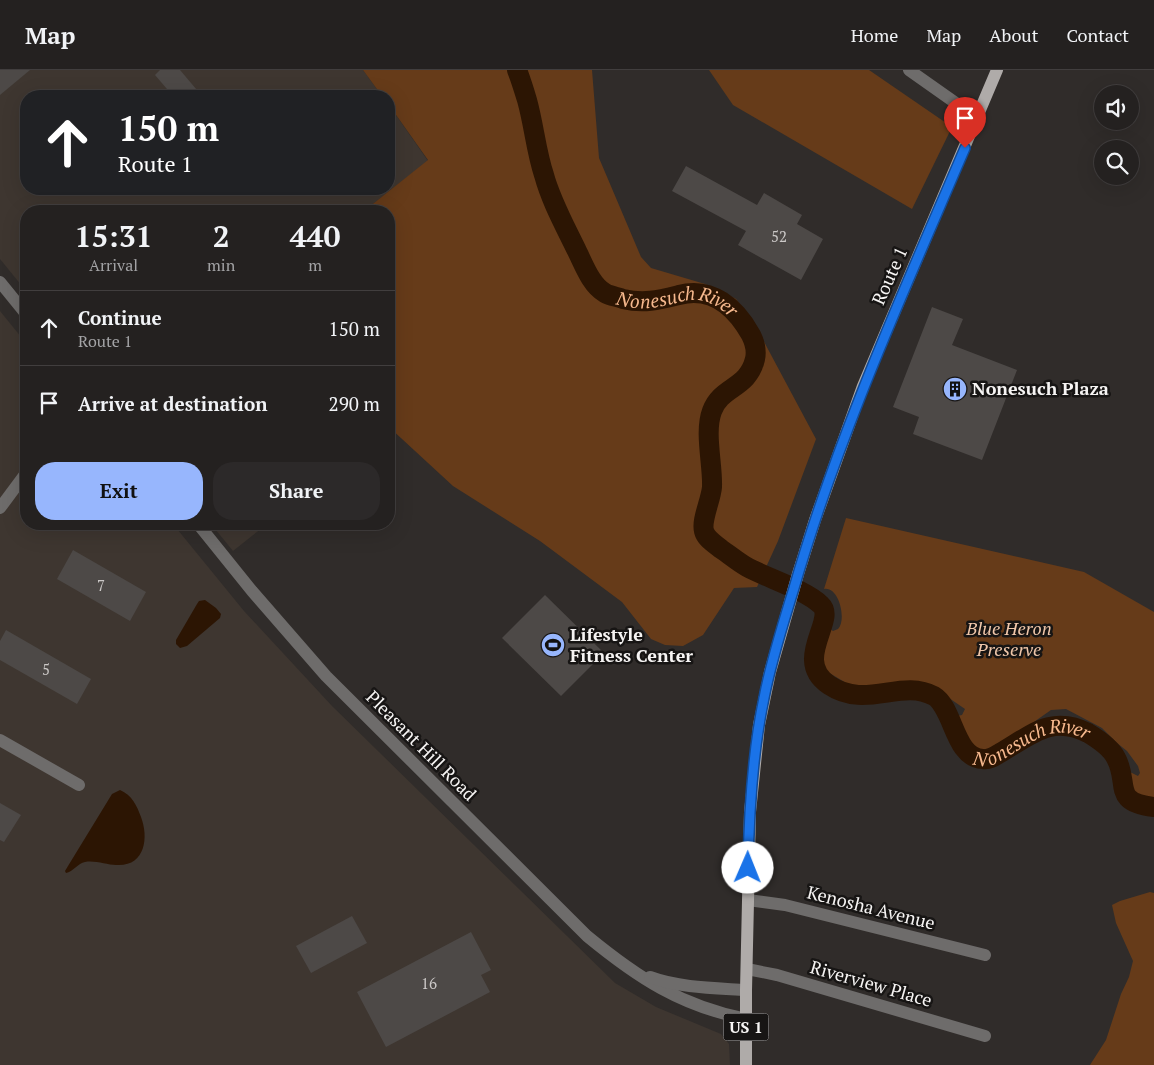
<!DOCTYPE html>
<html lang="en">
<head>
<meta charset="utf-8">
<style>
  :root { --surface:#242120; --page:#2c2929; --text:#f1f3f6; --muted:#a3a3a5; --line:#413e3e; --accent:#97b6fd }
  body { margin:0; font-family:"PT Serif",serif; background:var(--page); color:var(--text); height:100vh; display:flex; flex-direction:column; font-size:19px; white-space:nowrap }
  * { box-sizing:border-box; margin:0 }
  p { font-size:16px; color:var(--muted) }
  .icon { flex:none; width:28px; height:28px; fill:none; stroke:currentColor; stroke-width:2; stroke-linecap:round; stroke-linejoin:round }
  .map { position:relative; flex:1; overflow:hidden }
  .panel { position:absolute; left:20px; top:135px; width:375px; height:325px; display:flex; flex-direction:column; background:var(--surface); border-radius:20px; box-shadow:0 5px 20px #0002,0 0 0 1px var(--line) }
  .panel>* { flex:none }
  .hud { position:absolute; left:20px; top:20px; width:375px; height:105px; border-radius:20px; box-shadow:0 5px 20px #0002,0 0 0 1px var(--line); background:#202124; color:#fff; overflow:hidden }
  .tools { position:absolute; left:1094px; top:15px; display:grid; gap:10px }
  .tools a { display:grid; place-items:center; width:45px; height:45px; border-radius:50%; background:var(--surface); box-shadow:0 5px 20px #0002,0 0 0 1px var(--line); font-size:25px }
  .pin { position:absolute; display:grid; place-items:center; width:42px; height:42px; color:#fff; margin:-51px -21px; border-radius:50% 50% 50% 0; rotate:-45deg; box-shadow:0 0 5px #0007 }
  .pin .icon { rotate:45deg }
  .me { position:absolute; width:55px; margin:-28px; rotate:1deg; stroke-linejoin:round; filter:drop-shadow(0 0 4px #0008) }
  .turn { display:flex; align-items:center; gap:18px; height:105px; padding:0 15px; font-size:22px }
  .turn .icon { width:65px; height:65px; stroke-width:2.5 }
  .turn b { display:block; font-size:35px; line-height:42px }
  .eta { display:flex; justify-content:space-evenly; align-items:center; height:85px; text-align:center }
  .eta b { font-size:30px; font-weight:700; line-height:35px }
  .primary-button { display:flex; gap:10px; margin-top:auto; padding:10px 15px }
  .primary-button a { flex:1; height:58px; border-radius:20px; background:var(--accent); color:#111; font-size:20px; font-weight:700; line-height:58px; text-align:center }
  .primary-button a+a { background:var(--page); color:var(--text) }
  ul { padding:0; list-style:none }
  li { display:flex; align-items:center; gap:15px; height:75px; padding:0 15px; border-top:1px solid var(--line) }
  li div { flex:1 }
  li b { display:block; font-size:19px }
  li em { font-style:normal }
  header { display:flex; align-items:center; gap:30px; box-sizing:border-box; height:70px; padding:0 25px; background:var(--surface); border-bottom:1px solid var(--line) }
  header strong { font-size:24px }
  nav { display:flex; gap:28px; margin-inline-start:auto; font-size:18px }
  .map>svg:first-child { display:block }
</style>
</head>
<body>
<header>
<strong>Map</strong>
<nav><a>Home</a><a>Map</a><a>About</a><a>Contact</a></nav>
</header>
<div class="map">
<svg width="1154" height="995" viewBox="0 0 1154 995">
  <rect width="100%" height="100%" fill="#302c2a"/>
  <g fill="#3e3630">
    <polygon points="0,0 363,0 382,26 26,26 26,119 389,119 389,35 428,91 364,141 26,141 26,221 0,189"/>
    <polygon points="0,241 26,273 26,454 173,454 244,541 332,636 615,913 656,937 721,964 729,974 730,995 0,995"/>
    <polygon points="211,454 267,454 233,481"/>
  </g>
  <g fill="#663b19">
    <polygon points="363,0 592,0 599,88 641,187 651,198 705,214 736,229 755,255 816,369 778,471 757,517 734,518 703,565 683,576 665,575 651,569 622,532 540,471 453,416 389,357 389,141 364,141 428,90 389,35 389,26 382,26"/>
    <polygon points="709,0 869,0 952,57 912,139 733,35"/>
    <path d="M846,448l238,54 70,40v189c-8,-3 -19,-8 -25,-13l-1,-17 10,5 2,-3 -2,-7 -11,-15 -10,-8 -15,-15 -36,-19 -15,1 -43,30 -21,9 -10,1 -10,-7 -12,-20 2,-7 5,-1 3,-6 -16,-11 -21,-8 -6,-7 -11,-2 -29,10 -21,-1 -8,-3 -27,-16 -6,-9 -1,-11h3l1,-3v-16l4,-5 6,4 5,-2c9,-9 1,-43 -14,-40z"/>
    <polygon points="1150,822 1154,823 1154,995 1090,995 1106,970 1121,924 1129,907 1133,891 1116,853 1112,835 1120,831"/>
  </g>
  <g fill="#2c1503">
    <polygon points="205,530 216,538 221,544 220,548 187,576 180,578 176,574 176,570 197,534 199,531"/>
    <path d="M120,720c12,5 17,16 21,27 8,21 4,50 -25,48 -9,0 -21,-5 -31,-3 -7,1 -12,10 -19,11l-1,-2 3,-5 44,-72z"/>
  </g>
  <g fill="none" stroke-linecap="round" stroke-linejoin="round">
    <path stroke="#2c1503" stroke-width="20" id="s1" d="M517,0c4,10 7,20 10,30 7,25 9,51 17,75 7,26 21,51 33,76 7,14 14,34 28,42 5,3 13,4 18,6 21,5 36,1 56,-4 33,-9 57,13 72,40 4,8 6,15 4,24 -7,30 -34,27 -43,52 -8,21 1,54 0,76 -1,13 -11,33 -8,44 2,8 11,13 17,18 9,6 17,13 26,18 20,11 59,23 74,38 16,15 -29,55 8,80 37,25 72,-7 105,11 20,12 20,62 49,63 7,1 12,-3 17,-6 30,-17 51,-39 88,-20 10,6 23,15 28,25 14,26 -5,44 38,49"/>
  </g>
  <g fill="#4d4947">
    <polygon points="0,0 30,0 0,25"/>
    <polygon points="160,0 180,0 202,26 173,26 155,5"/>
    <polygon points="686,96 757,135 764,123 802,145 797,154 823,169 801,210 738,175 746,161 672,121"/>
    <polygon points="932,237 963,249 952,275 1017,300 982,390 913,364 919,347 893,337"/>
    <polygon points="73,480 146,522 130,551 57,509"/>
    <polygon points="545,525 604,583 561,626 502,568"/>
    <polygon points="6,560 91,609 77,634 0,590 0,571"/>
    <polygon points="0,733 21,745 4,772 0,770"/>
    <polygon points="352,846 367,873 311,903 296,876"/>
    <polygon points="471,862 491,900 481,905 490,922 386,977 357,922"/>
  </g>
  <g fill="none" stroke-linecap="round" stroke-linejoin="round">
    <g stroke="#6e6c6b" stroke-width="12">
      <polyline points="909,0 977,48"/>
      <polyline points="0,212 26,244"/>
      <polyline points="0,438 26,403"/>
      <path d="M198,454l54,67 74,85 261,260c51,42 94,70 159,83"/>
      <polyline points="0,670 79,715"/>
      <polyline points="748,830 785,835 985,885"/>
      <polyline points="747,899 777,905 985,966"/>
      <path d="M650,907c30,11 64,11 96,13"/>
    </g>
    <polyline stroke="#afaba9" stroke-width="12" points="746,995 746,920 750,742 759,655 770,602 798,504 815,450 863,316 997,0"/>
  </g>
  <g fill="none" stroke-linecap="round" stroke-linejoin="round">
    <g stroke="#114b97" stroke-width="12">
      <path id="route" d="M748,798c1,-56 4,-114 16,-170 7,-37 19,-74 30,-110 44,-152 109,-295 171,-440"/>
    </g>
    <use href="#route" stroke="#1a73e8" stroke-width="9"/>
  </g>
  <defs>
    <g id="building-disc" transform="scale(1.25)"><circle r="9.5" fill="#97b6fd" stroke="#171514"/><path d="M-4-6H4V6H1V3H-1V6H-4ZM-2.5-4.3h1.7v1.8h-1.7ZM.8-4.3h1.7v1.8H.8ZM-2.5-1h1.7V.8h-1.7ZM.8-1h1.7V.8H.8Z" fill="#111"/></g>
    <g id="stadium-disc" transform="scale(1.25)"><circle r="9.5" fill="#97b6fd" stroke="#171514"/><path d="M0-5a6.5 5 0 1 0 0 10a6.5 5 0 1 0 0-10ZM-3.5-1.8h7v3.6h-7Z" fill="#111"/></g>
  </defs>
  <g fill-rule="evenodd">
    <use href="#building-disc" x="955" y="319"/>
    <use href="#stadium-disc" x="553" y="575"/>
  </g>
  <g text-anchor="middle" stroke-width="5" stroke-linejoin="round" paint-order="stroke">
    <g font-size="15" fill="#ccc9c8">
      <text x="779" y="172">52</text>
      <text x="101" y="521">7</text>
      <text x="46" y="605">5</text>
      <text x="429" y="919">16</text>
    </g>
    <rect fill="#171514" stroke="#b3b1b0" stroke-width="1" x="723.5" y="943.5" width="45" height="27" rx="4"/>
    <g font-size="16" font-weight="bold" fill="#f6f4f3">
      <text x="746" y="963">US 1</text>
    </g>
    <g font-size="18" fill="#f6f4f3" stroke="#171514">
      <text transform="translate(890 206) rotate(-66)" y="6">Route 1</text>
      <text transform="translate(421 676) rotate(45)" y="6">Pleasant Hill Road</text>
      <text transform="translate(871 838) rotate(14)" y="6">Kenosha Avenue</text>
      <text transform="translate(871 914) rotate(16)" y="6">Riverview Place</text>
    </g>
    <g font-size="18" font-weight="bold" fill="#f6f4f3" stroke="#171514" text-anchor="start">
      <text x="972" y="325">Nonesuch Plaza</text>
      <text x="570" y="571">Lifestyle<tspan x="570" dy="21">Fitness Center</tspan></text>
    </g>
    <g font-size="18" font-style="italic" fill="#f0c7aa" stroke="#171514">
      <text x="1009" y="565">Blue Heron<tspan x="1009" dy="21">Preserve</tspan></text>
    </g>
    <g font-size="19" font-style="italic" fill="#f6b88d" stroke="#171514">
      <text dy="7" stroke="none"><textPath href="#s1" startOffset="318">Nonesuch River</textPath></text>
      <text dy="7" stroke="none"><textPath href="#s1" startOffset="1096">Nonesuch River</textPath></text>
    </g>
  </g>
</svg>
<div class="tools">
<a><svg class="icon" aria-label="sound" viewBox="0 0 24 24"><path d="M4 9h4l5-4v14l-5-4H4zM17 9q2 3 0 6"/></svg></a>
<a><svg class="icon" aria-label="search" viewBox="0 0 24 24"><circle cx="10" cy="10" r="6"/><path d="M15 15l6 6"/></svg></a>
</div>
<div class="pin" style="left:965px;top:78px;background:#d93025"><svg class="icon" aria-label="arrive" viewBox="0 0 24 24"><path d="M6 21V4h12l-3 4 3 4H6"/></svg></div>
<svg class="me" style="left:748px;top:798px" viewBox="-20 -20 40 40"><circle r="19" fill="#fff"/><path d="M0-13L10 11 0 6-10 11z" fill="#1a73e8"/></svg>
<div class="hud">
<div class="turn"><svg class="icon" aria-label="ahead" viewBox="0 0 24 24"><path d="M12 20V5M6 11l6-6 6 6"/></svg><div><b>150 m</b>Route 1</div></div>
</div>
<section class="panel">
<div class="eta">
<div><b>15:31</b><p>Arrival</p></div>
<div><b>2</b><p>min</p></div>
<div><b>440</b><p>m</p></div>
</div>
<ul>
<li><svg class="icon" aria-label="ahead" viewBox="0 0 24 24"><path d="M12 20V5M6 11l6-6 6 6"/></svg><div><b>Continue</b><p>Route 1</p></div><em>150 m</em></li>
<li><svg class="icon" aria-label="arrive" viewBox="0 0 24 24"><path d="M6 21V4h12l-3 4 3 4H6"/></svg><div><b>Arrive at destination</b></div><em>290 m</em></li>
</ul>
<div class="primary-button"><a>Exit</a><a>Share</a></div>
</section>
</div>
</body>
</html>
